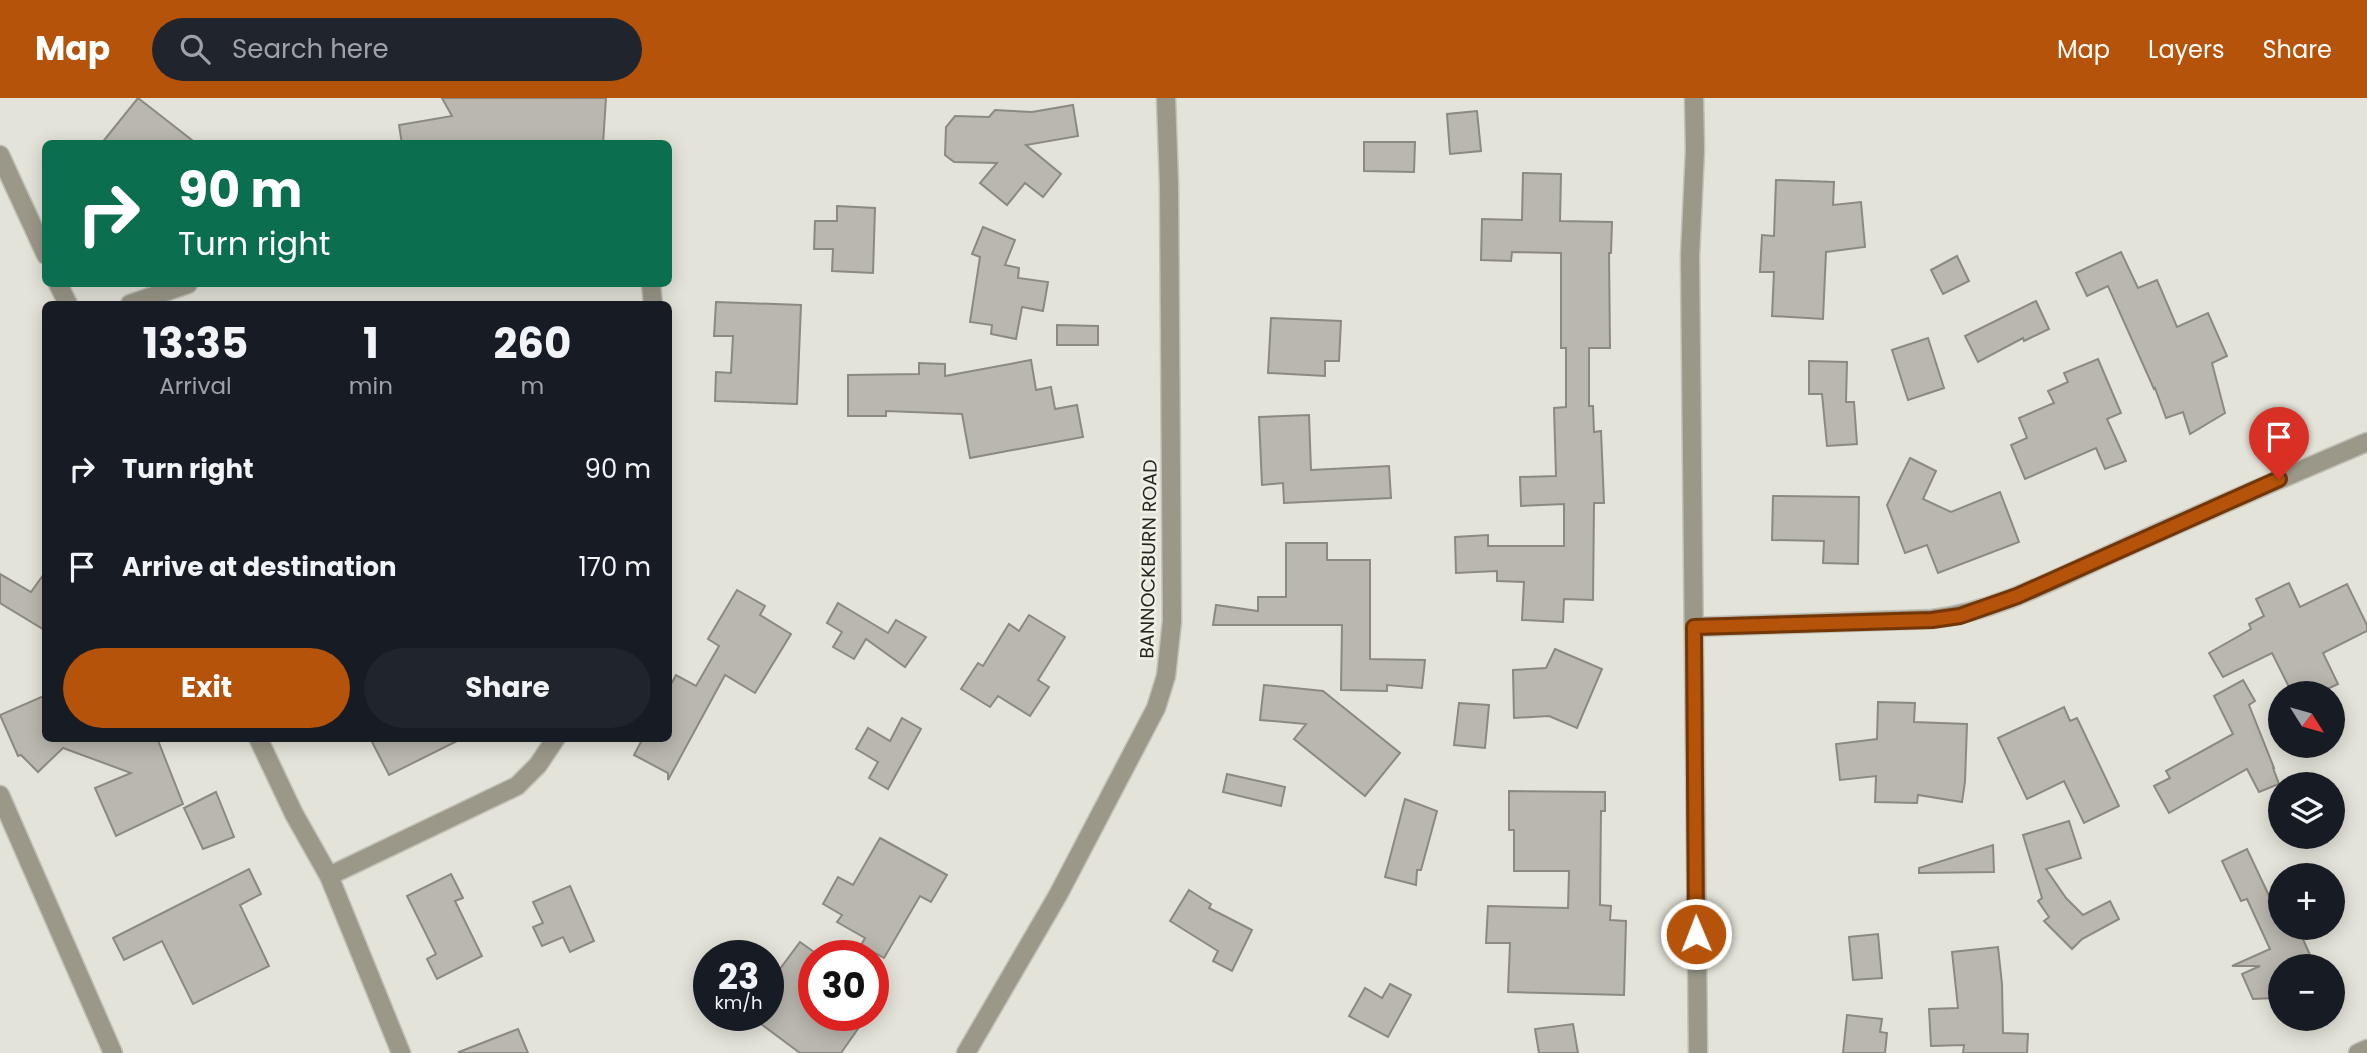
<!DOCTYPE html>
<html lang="en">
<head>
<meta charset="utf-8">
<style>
  :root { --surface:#171b24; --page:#20242c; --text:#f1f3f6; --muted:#9ea1a6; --accent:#b45309 }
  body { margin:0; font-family:Poppins,sans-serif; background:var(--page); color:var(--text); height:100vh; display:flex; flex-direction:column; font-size:26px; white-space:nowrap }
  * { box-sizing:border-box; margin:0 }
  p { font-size:23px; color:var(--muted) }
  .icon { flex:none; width:38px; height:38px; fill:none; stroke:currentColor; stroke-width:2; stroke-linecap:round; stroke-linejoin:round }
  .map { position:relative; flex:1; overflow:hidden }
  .sheet { position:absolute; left:42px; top:203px; width:630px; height:441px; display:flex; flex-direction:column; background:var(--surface); border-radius:10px; box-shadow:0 4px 18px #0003 }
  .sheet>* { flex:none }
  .hud { position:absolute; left:42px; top:42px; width:630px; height:147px; border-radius:10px; box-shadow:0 4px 18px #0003; background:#0b6e4f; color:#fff; overflow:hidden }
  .needle { width:46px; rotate:127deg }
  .fabs { position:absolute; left:2268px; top:583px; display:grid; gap:14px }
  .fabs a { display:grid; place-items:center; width:77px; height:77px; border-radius:50%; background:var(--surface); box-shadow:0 4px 18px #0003; font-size:35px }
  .speed { position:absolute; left:693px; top:842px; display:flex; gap:14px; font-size:35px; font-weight:700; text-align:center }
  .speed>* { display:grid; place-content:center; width:91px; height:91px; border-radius:50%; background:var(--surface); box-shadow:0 4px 18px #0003; line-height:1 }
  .speed small { font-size:18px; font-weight:400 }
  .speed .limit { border:10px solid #d22; background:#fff; color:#111 }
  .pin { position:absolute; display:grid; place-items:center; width:60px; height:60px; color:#fff; margin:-72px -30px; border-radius:50% 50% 50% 0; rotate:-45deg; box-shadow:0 0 7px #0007 }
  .pin .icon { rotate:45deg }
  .me { position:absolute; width:77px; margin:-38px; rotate:359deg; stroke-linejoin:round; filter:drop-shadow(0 0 5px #0008) }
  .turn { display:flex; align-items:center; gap:24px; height:147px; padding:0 21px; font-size:32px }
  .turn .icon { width:91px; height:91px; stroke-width:2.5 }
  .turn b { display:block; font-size:49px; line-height:60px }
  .eta { display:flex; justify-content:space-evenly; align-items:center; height:119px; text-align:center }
  .eta b { font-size:42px; font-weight:700; line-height:49px }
  .primary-button { display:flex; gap:14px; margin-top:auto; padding:14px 21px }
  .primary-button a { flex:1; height:80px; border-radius:42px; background:var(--accent); color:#fff; font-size:28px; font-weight:700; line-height:80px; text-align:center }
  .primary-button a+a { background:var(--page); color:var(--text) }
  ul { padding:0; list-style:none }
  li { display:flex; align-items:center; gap:21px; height:98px; padding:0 21px }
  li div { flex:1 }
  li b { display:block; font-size:26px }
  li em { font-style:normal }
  header { display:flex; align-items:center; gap:42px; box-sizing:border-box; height:98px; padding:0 35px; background:var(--accent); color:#fff }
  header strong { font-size:33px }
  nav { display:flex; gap:38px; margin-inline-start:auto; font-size:24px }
  .search { width:490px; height:63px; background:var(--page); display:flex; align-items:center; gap:18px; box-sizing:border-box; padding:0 24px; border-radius:38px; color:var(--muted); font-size:26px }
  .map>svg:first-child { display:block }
</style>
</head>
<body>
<header>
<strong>Map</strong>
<div class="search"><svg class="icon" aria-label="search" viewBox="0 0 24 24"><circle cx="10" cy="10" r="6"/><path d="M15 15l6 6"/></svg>Search here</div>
<nav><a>Map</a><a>Layers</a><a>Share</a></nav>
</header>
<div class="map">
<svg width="2367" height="955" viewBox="0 0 2367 955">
  <rect width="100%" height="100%" fill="#e4e3d9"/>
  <g fill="#b9b7ae" stroke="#8b8981" stroke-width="2">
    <polygon points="138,0 197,46 101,46"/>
    <polygon points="442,0 606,0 603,46 402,46 399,27 452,18"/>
    <polygon points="1073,7 1078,38 1026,47 1061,76 1043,99 1025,85 1007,107 980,85 997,65 954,64 945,57 946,29 955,18 989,19 995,12 1032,14"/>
    <polygon points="1477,13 1481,53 1450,56 1447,16"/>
    <polygon points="1364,44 1415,44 1414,74 1364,73"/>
    <polygon points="1523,75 1561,76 1560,123 1612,124 1611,155 1609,155 1610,250 1589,250 1589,308 1593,308 1594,334 1601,333 1604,405 1594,405 1593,502 1564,501 1563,524 1522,522 1524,484 1497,483 1497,473 1456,475 1455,439 1488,437 1488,448 1564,448 1564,406 1521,408 1520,379 1556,378 1554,310 1566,309 1566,250 1561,250 1561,155 1512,154 1511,163 1481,162 1482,121 1522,122"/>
    <polygon points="1776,82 1834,84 1833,107 1861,104 1865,149 1826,154 1823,221 1772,218 1774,174 1760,174 1762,137 1774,138"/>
    <polygon points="837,108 875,110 873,175 832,173 833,151 814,151 815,123 837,123"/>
    <polygon points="983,129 1015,142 1005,167 1019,170 1018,180 1048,184 1043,213 1022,209 1016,241 991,236 992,227 970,224 980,159 972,156"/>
    <polygon points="2121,154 2138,190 2157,182 2177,229 2208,215 2227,258 2212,265 2225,315 2190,336 2183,314 2166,320 2155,290 2154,291 2108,188 2087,198 2076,175"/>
    <polygon points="1957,158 1969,183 1943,196 1931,172"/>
    <polygon points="2036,203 2049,231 2024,243 2023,240 1978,264 1965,238"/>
    <polygon points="716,204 801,207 797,306 715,303 716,274 731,275 733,238 714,238"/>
    <polygon points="1271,220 1341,223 1339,263 1325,263 1325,278 1268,275"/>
    <polygon points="1057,227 1098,228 1098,247 1057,247"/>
    <polygon points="1928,240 1944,290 1908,302 1892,252"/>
    <polygon points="2098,261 2121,315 2107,321 2126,363 2105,371 2096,350 2025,381 2011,347 2027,340 2019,320 2054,305 2048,293 2068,284 2064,275"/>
    <polygon points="1031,262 1036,292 1051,289 1055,311 1077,307 1083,339 970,360 962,316 886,313 886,318 848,318 848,277 919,276 919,265 945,266 945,278"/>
    <polygon points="1809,263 1847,264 1846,304 1854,304 1857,346 1827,348 1822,296 1809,296"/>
    <polygon points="1309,317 1311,372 1389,368 1391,400 1284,405 1283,385 1262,387 1259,319"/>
    <polygon points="1910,360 1936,373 1923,401 1951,414 2000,394 2019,444 1938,475 1927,447 1905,455 1887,407"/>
    <polygon points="1773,398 1859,399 1858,466 1823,465 1824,443 1772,442"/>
    <polygon points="1286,445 1327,445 1327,462 1370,462 1370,561 1425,562 1422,590 1387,587 1387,593 1341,592 1342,527 1213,527 1216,507 1258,513 1258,499 1286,499"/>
    <polygon points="46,473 46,533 0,505 0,476 31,494"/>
    <polygon points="2289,485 2300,509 2347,486 2367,527 2367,533 2323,555 2338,586 2319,595 2292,595 2272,555 2223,579 2209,555 2251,531 2249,526 2264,518 2256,501"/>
    <polygon points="737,492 765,508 760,517 791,536 755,595 725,577 668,682 668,675 634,657 643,640 668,640 668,592 676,577 696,588 719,548 708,541"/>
    <polygon points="838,505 888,535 896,522 926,539 905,569 866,541 854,561 833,549 842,534 827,525"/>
    <polygon points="1029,517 1065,539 1038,582 1049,589 1030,618 998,598 990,609 961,591 978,565 983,568 1009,526 1019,533"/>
    <polygon points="1555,551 1602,571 1577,630 1549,618 1514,620 1513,572 1546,570"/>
    <polygon points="2243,582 2255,603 2249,607 2274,670 2273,670 2279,686 2259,694 2247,671 2169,715 2154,688 2170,680 2166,673 2233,636 2214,598"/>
    <polygon points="1264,587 1323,593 1400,655 1365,698 1294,641 1306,626 1260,622"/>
    <polygon points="46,597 46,640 157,640 183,706 116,738 95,690 131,675 63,650 38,674 21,657 18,658 0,617"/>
    <polygon points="1878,604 1915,605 1914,624 1967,626 1965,684 1962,704 1918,697 1917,705 1875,704 1876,678 1840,682 1836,646 1877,641"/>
    <polygon points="1459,605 1489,607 1485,650 1454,647"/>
    <polygon points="2064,609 2070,623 2077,620 2119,708 2084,725 2064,683 2027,701 1998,640"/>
    <polygon points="902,620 921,631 888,691 869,680 878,664 856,651 868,630 890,643"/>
    <polygon points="370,640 463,640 389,677"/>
    <polygon points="1227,676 1285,689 1281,708 1223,694"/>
    <polygon points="1509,693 1605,694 1605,713 1601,713 1600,807 1611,808 1610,822 1626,823 1624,897 1508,894 1510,845 1486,845 1488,808 1568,810 1569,773 1514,773 1514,732 1509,732"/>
    <polygon points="216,694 234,739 203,751 184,710"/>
    <polygon points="1405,701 1437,713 1421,772 1417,772 1416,787 1385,779"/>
    <polygon points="2069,723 2081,760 2046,771 2066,800 2083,817 2110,803 2119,821 2082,841 2072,851 2044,823 2049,819 2038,803 2042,800 2023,737"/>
    <polygon points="880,740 947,777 931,804 920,798 884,860 861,847 865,840 837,824 842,817 823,806 838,779 853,787"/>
    <polygon points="1993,747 1994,774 1919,775 1919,770"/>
    <polygon points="2247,751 2280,821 2280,830 2298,830 2315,868 2280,868 2280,910 2276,900 2253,901 2242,876 2260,868 2232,868 2270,851 2247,801 2241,803 2222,763"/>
    <polygon points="249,771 261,796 240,807 269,868 193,906 162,843 124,862 113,840"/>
    <polygon points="451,776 463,800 455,803 482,858 437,881 427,861 436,856 407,798"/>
    <polygon points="570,788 594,843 570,854 563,839 542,848 533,829 543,825 533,804"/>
    <polygon points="1189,792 1211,806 1209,810 1252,832 1232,873 1213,863 1218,853 1170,823"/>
    <polygon points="1878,836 1882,880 1853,882 1849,839"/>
    <polygon points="800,844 814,854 814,870 805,882 814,889 814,917 851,917 862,925 841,955 800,955 749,917 768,917 768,887"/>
    <polygon points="1998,849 2002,886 2003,935 2028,936 2027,955 1963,955 1964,947 1931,948 1929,911 1958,910 1952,854"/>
    <polygon points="1390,886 1411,897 1388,939 1349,918 1365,890 1382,900"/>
    <polygon points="1847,917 1882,921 1880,934 1887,935 1885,955 1843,955"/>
    <polygon points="1573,926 1578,955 1539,955 1535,931"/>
    <polygon points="518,931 528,955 460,955 459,954"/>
  </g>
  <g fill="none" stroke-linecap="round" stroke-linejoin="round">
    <g stroke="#c2c1b8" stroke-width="21">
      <g id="minor">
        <polyline points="1694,0 1695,52 1690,158 1698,955"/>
        <polyline points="0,57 46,157"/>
        <polyline points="58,186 68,206"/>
        <polyline points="651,186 653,206"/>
        <polyline points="130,206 188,186"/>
        <path d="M1694,529l238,-8c67,-8 129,-43 190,-70 81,-37 163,-72 245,-107"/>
        <polyline points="258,640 294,716 329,778 401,955"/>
        <polyline points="0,697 113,955"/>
        <polyline points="329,778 517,688 538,667 556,640"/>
        <polyline points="966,955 1058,797 1156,610 1166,578 1172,523 1169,86 1166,0"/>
        <polyline points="2358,955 2367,951"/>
      </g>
    </g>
    <use href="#minor" stroke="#9b9889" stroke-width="18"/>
  </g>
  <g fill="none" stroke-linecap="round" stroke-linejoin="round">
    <g stroke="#753606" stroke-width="18">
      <polyline id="route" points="1696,836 1694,529 1932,522 1960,518 2017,498 2279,381"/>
    </g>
    <use href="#route" stroke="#b45309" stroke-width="12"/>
  </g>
  <g text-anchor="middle" stroke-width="5" stroke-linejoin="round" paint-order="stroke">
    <g font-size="19" fill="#272623" stroke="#f1f0e7">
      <text transform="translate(1148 461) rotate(-89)" y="7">BANNOCKBURN ROAD</text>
    </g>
  </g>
</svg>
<div class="fabs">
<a><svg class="needle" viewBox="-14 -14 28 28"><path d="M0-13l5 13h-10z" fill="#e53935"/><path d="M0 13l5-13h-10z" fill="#9ea1a6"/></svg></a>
<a><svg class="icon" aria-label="layers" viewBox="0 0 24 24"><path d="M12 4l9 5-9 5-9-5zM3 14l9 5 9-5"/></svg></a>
<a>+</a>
<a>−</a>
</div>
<div class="speed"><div>23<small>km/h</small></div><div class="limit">30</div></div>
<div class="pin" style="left:2279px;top:381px;background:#d93025"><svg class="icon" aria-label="arrive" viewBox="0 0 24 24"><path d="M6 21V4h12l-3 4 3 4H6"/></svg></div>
<svg class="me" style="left:1696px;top:836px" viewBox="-20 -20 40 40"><circle r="17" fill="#b45309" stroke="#fff" stroke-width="3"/><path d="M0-11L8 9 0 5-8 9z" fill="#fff"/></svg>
<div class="hud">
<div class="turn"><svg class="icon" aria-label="right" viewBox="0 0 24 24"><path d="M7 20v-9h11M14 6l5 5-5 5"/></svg><div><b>90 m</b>Turn right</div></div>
</div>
<section class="sheet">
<div class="eta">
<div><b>13:35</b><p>Arrival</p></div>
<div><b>1</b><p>min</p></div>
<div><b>260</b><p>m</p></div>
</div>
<ul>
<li><svg class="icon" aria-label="right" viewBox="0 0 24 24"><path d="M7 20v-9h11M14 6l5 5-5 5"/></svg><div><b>Turn right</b></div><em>90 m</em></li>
<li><svg class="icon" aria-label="arrive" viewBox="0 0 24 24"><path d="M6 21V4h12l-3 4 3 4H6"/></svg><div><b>Arrive at destination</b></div><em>170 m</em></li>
</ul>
<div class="primary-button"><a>Exit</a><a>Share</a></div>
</section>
</div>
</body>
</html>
